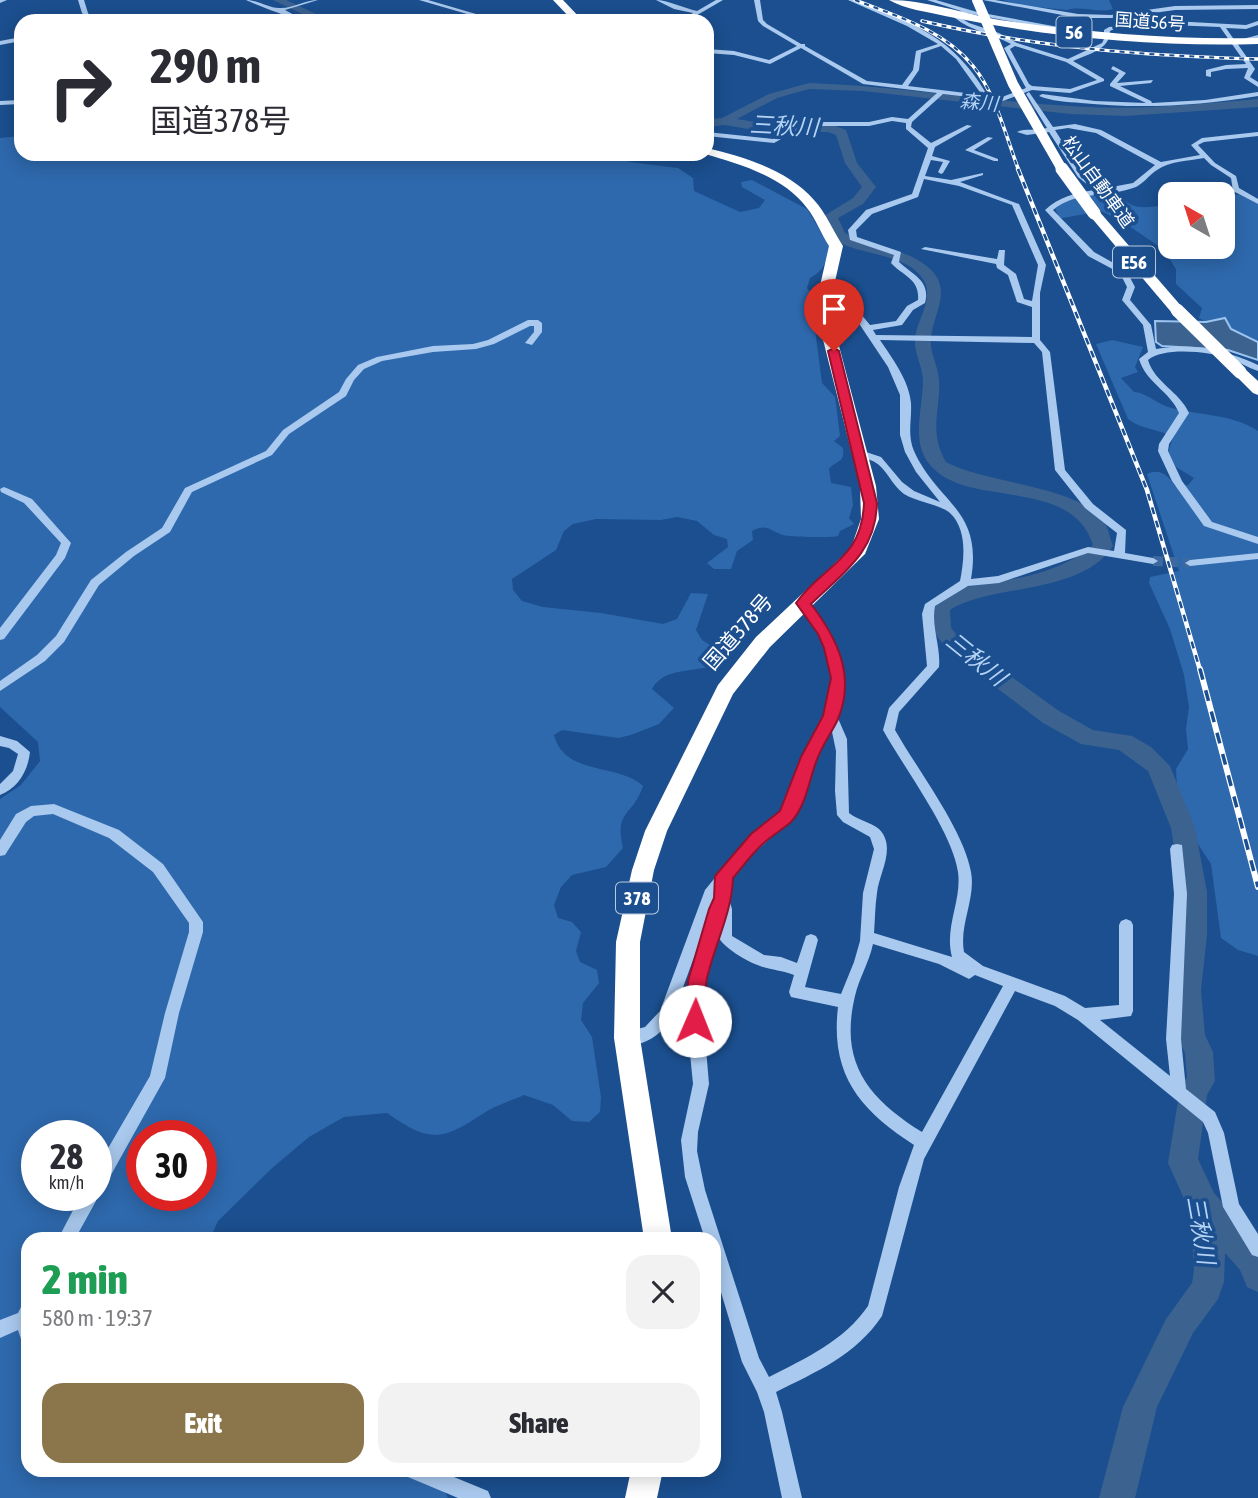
<!DOCTYPE html>
<html lang="en">
<head>
<meta charset="utf-8">
<style>
  :root { --surface:#fff; --page:#f2f2f3; --text:#2b2b33; --muted:#7c7c81; --accent:#8a764a }
  body { margin:0; font-family:"Asap Condensed","Noto Sans JP",sans-serif; background:var(--page); color:var(--text); height:100vh; display:flex; flex-direction:column; font-size:26px; white-space:nowrap }
  * { box-sizing:border-box; margin:0 }
  p { font-size:23px; color:var(--muted) }
  .icon { flex:none; width:38px; height:38px; fill:none; stroke:currentColor; stroke-width:2; stroke-linecap:round; stroke-linejoin:round }
  .map { position:relative; flex:1; overflow:hidden }
  .panel { position:absolute; left:21px; top:1232px; width:700px; height:245px; display:flex; flex-direction:column; background:var(--surface); border-radius:21px; box-shadow:0 4px 18px #0003 }
  .panel>* { flex:none }
  .top-card { position:absolute; left:14px; top:14px; width:700px; height:147px; border-radius:21px; box-shadow:0 4px 18px #0003; background:#fff; color:var(--text); overflow:hidden }
  .needle { width:46px; rotate:321deg }
  .buttons { position:absolute; left:1158px; top:182px; display:grid; gap:14px }
  .buttons a { display:grid; place-items:center; width:77px; height:77px; border-radius:14px; background:var(--surface); box-shadow:0 4px 18px #0003; font-size:35px }
  .speed { position:absolute; left:21px; top:1120px; display:flex; gap:14px; font-size:35px; font-weight:700; text-align:center }
  .speed>* { display:grid; place-content:center; width:91px; height:91px; border-radius:50%; background:var(--surface); box-shadow:0 4px 18px #0003; line-height:1 }
  .speed small { font-size:18px; font-weight:400 }
  .speed .limit { border:10px solid #d22; background:#fff; color:#111 }
  .pin { position:absolute; display:grid; place-items:center; width:60px; height:60px; color:#fff; margin:-72px -30px; border-radius:50% 50% 50% 0; rotate:-45deg; box-shadow:0 0 7px #0007 }
  .pin .icon { rotate:45deg }
  .me { position:absolute; width:77px; margin:-38px; rotate:1deg; stroke-linejoin:round; filter:drop-shadow(0 0 5px #0008) }
  .turn { display:flex; align-items:center; gap:24px; height:147px; padding:0 21px; font-size:32px }
  .turn .icon { width:91px; height:91px; stroke-width:2.5 }
  .turn b { display:block; font-size:49px; line-height:60px }
  .round { display:grid; place-items:center; flex:none; width:74px; height:74px; border-radius:21px; background:var(--page) }
  .overview { display:flex; align-items:center; justify-content:space-between; height:119px; padding:0 21px }
  h1 { font-size:42px; font-weight:800; line-height:52px; color:#1e9e55 }
  .primary-button { display:flex; gap:14px; margin-top:auto; padding:14px 21px }
  .primary-button a { flex:1; height:80px; border-radius:21px; background:var(--accent); color:#fff; font-size:28px; font-weight:800; line-height:80px; text-align:center }
  .primary-button a+a { background:var(--page); color:var(--text) }
  .map>svg:first-child { display:block }
</style>
</head>
<body>
<div class="map">
<svg width="1258" height="1498" viewBox="0 0 1258 1498">
  <rect width="100%" height="100%" fill="#1b4f8f"/>
  <g fill="#2e69ad" fill-rule="evenodd">
    <path d="M1003,0h106l4,9c-15,5 -30,-4 -46,1l-50,-5z"/>
    <path d="M21,136v18h583l26,8 48,6 15,10 1,13 46,21 19,-4 6,-8 -23,-13 -1,-5 11,-2 55,29 23,38c-3,15 -7,24 -20,31l-3,10 3,4 12,91 13,14 5,39 -6,5 9,7c2,16 -7,12 -14,21l2,14 20,4 2,18 -4,13 5,6 -14,7 -2,5c-5,2 -50,1 -55,-1 -14,-4 -15,-12 -31,-4l1,9 -16,11 -6,18h-17l-7,-6 21,-16 -1,-8 -13,-4 -17,-14 -20,-4 -16,3 -65,-1 -23,5 -9,7 -8,19 -44,29 1,11 9,11 21,6 58,6 62,11 14,-5 14,-26 17,1 -12,36 6,10 21,13 -4,10c-21,11 -54,2 -67,26l22,19 -15,16 -28,11 -13,3 -56,-8 -8,5c10,41 65,28 89,51 -10,31 -29,23 -20,62l-17,19 -34,8 -11,12 -7,18 4,13 14,4 9,10 -5,19 4,11 17,8 2,13 -16,20 -2,17 11,17 9,60 -1,15 -11,10 -17,-1 -19,-16 -29,-10c-11,5 -25,9 -35,15 -45,29 -56,36 -102,3l-43,4 -35,20 -38,32 -53,52 -8,18h-182v231h384l25,8 11,20h-448v-699l21,-14 19,-24 -2,-19 -38,-35v-569zM37,1136h59v59h-59zM142,1136h59v59h-59z"/>
    <path d="M1227,194l13,1 18,9v138l-27,-13 -6,-10 -19,3 -7,-4 3,-10 -26,-24v-15l-13,-20 -40,-27 -22,-11 -38,7 -4,-1 -4,-9c13,-10 41,-16 58,-13 8,1 13,7 19,10 11,5 28,0 39,0v42h52v-52z"/>
    <path d="M1112,340l31,7 -8,20 3,5 -17,6 13,14c11,0 22,11 34,15 30,9 63,6 90,24v525l-20,-6 -17,-12 -10,-74 -13,-20 -21,-57 -1,-18 12,-20 -2,-20 3,-22 -5,-32 -14,-46 -21,-46 1,-6 29,-6 -32,-97c14,-7 22,3 29,13l12,-2 6,-7 -18,-11 -8,-14 5,-16c-14,-8 -33,-8 -45,-18l-32,-75z"/>
  </g>
  <polygon fill="#3c6290" stroke="#9cc4f0" stroke-width="2" points="1225,318 1231,329 1258,342 1258,360 1228,350 1162,346 1156,342 1155,321 1206,322"/>
  <g fill="none" stroke-linecap="round" stroke-linejoin="round">
    <g fill="#3c6290" fill-rule="evenodd">
      <polygon points="273,0 286,0 331,21 317,21"/>
      <path d="M809,83c88,3 174,18 262,23 62,5 125,-2 187,-7v8l-133,9 -55,-2 -207,-23 -54,-2 -32,9 -40,21 28,5h65l16,6 11,33 19,24 -13,17 -25,14 7,15c27,13 61,15 84,35 24,21 5,44 2,69 -2,15 7,28 8,42 2,31 -11,52 7,83 40,22 140,24 160,63 3,6 4,14 7,21 -33,50 -121,37 -163,64l1,18 11,13 97,70 34,19 39,6 19,11 19,19 25,62 12,64v43l-6,55 4,45 8,17 2,29 -8,14 -9,64 16,34 44,50v49l-11,-5 -7,-17 -15,-17 -1,29 -6,17 -25,34 -36,74 -22,91h-36l24,-91 43,-88 26,-36 2,-13 -2,-33 -6,-34 -18,-40 12,-74 7,-12 -2,-24 -8,-17 -2,-46 6,-55v-43l-10,-64 -23,-57 -29,-21 -38,-6 -38,-21 -95,-72 -17,-23 -1,-21c14,-23 73,-25 98,-31 23,-6 47,-15 65,-31 -21,-68 -122,-37 -160,-77 -24,-23 -10,-59 -10,-87 0,-14 -9,-27 -8,-42 1,-18 18,-38 10,-56 -13,-30 -66,-27 -90,-43 -6,-5 -8,-17 -11,-24l29,-18 9,-11 -17,-24 -9,-28 -8,-3h-63l-40,-7 -18,2v-8l15,-1 47,-24z"/>
    </g>
    <polyline stroke="#3d69a0" stroke-width="10" stroke-dasharray="10 5" stroke-linecap="butt" points="1153,561 1190,563"/>
    <g fill="#a9c9ee" fill-rule="evenodd">
      <polygon points="0,0 7,0 0,3"/>
      <polygon points="78,0 84,0 88,13 95,21 89,21 82,13"/>
      <path d="M246,0c12,0 22,8 33,8 13,1 26,-8 39,-8l-33,10 20,11c-7,0 -51,-17 -59,-21z"/>
      <polygon points="419,0 428,0 500,21 491,21"/>
      <path d="M656,0c11,0 28,8 41,11l19,-11h7l-36,21h-7l13,-8 -19,-4z"/>
      <path d="M754,0h6l3,20 4,4 34,20h4v2l62,35 35,4 11,-15 3,-19 22,-7 -31,-18 -59,-26h8c58,24 96,36 130,93l-3,2 19,2 24,-9 -22,-40 7,-4c-18,-10 -40,-13 -56,-26l6,-7 -34,-11h9l41,12 87,16 -2,3 -96,-18 -5,5 8,5 30,10 18,10 51,16 34,-16 2,-4v-9l5,-3 57,-5 -3,-4h-85l-95,-18h12l83,14 33,1 64,-9 83,-1v4l-83,1 -36,5h26l7,6 74,4 12,-4v4l-12,4 -20,-1 9,13 23,-6v4l-21,4 18,26 -5,8 8,5v5l-14,-9 4,-10 -22,1 -15,3v5l-5,-1v-6l20,-5 20,-1 -26,-37 -50,-2 -58,5 -2,1c0,19 -22,23 -37,30l31,18v2l-34,12 -38,-3 -29,11 -60,-7 -31,28 -1,5 20,16 36,-18 5,1 -37,21 -3,9 18,5 -7,12 -2,1 -3,-2 5,-10 -12,-2 -6,16 26,4 32,-7v2l-23,7 59,22 27,61 -6,28v47l10,12 15,118 28,34 33,26 -1,23 28,5 5,3 -5,3 -65,-11 -89,30 -31,3 -33,20c-4,20 6,41 4,61l-40,45 -4,18c22,39 69,100 76,142 5,27 -12,52 -7,80l19,14 82,30 20,12 34,-3v-80l2,-4 5,-2 5,2 2,4v86l-2,5 -31,4 70,56 -4,-37 8,-145 -4,-45 2,-4 5,-1 5,1 5,49 -6,145 5,50 29,23 9,21 15,71 19,30v23l-6,-2 -29,-48 -15,-74 -5,-11 -125,-102 -23,-14 -40,-15 -91,168 -42,157c-26,39 -66,56 -106,76l6,20 20,86h-20l-18,-86 -7,-20 -15,-30 -28,-93v-30h-9l-20,-62 -4,-37 12,-56 -6,-61 2,-33 25,-87 -43,117c-10,14 -30,30 -49,23l-2,-5 2,-5 23,-6 15,-16 45,-121 30,-37 46,-41 7,-10 15,-45 22,-41 7,-38 -1,-15 -11,-29 -22,-31 5,-4 4,1 24,33 12,30 1,15 -7,38 10,23 2,74c9,7 21,9 30,16 18,18 0,44 -2,64 -2,13 -2,27 -3,40l78,24c-8,-30 10,-56 6,-85 -6,-41 -54,-104 -75,-142l6,-22 38,-42 -5,-52 3,-10 35,-23c4,-20 8,-51 -10,-68 -11,-9 -33,-11 -46,-19 -11,-8 -15,-20 -25,-29 -7,-6 -17,-7 -24,-12l5,-3 21,7 21,25 12,9 26,11 -24,-30 -11,-20 -5,-17v-40l-12,-28 -32,-48 -23,-18 -1,-16 -10,-5 4,-2 13,4 2,18 19,13 10,12 26,-4 11,-15 11,-6c2,-21 -15,-24 -27,-37l3,-8 -44,-15 -2,-10 18,-20 46,-16 16,-46 -22,-19v-6l-14,-2 -23,5h-64l-31,17 -67,-7v-4l66,7 31,-17h65l23,-5 16,2 29,-26 -74,-9 -62,-36 -31,16 -36,-9 -27,-2v-4l27,2 35,9 28,-14 -34,-20 -5,-5zM941,46l15,13 26,36 -74,-9 11,-16 2,-17zM1015,46l51,16 31,18 -27,9 -38,-3 -3,-2 -19,-35zM924,179l35,7 53,19 26,60 -6,36 -8,-2 -8,-25 -12,-9 1,-15h-6l-2,9 -72,-12 -4,2 75,15 1,4 11,7 9,27 15,5v30l-156,-2 -3,-5 29,-5 11,-15 12,-7c6,-22 -12,-28 -26,-41l2,-10 -44,-15 -1,-7 16,-16 46,-17zM880,340l154,3 8,9 13,118 30,38 32,25 -3,18 -26,-4 -90,29 -27,3c12,-70 -33,-75 -57,-128 -7,-17 -2,-31 -3,-48 -2,-23 -19,-45 -31,-63zM831,727l5,24 -1,40 2,24 6,7 27,15 4,12 -11,44 -3,48 -6,21 -13,32 -36,-7 13,-47 -2,-4 -5,-2 -5,2 -9,27 -16,-6 -17,-2 -32,-19v-27l-4,-13 3,-18 14,-17 46,-41 9,-17 15,-46zM718,936c4,11 30,26 42,30 11,4 22,4 34,9l-5,17 2,5 47,10c-8,68 22,103 76,138l-15,42 -31,119c-24,35 -62,52 -99,71l-10,-19 -54,-168 -8,-39 1,-19 11,-48 -7,-83 4,-25zM873,944l66,20 30,15 6,-4 28,11 -81,146c-54,-34 -83,-69 -67,-136 4,-18 14,-33 18,-52z"/>
      <polygon points="265,15 268,17 268,21 262,21 262,19 248,19 250,21 135,21 138,19"/>
      <polygon points="21,37 21,41 0,45 0,41"/>
      <path d="M1113,66l13,7 -9,10 36,-3 -2,3 -31,3 31,15 1,2 53,-3 53,-8v4c-59,10 -118,13 -177,7 -14,-1 -30,-2 -42,-7l3,-2 53,7 51,2 -36,-17v-2l9,-11 -8,-4z"/>
      <path d="M1029,92l24,35 22,-3 26,6 60,32 39,-7 -9,-10 11,-7 56,-6v4l-54,6 -6,3 17,18 21,13 3,12 19,11v5l-25,-13 -2,-13 -20,-13 -7,-7c-16,3 -34,3 -47,12 -8,5 -13,13 -21,17 -28,11 -59,3 -83,23l41,42 32,18 9,17 -5,13 21,25 5,24c35,-7 71,1 102,16v6c-9,-3 -17,-8 -26,-12 -21,-7 -67,-13 -84,1 7,23 31,31 41,53l-20,31 -1,7 14,30 30,41 46,15v7l-54,-18 -32,-45 -14,-30 1,-7 20,-31c-9,-22 -33,-30 -40,-54l9,-7 -5,-27 -21,-25 5,-13 -7,-14 -32,-17 -43,-46c14,-13 30,-17 49,-20l-16,-13 -29,-45 -22,3 -10,-3c7,-4 21,-1 30,-4l-21,-34zM1068,128l28,5 59,32 -22,18 -32,6 -18,-14 -28,-45z"/>
      <polygon points="21,100 21,104 0,105 0,101"/>
      <polygon points="988,137 993,138 974,150 998,159 998,161 994,161 965,150"/>
      <polygon points="528,320 538,320 542,323 542,332 532,345 525,343 534,332 534,326 530,326 494,344 476,349 433,352 382,361 364,369 354,380 346,396 289,434 272,455 192,492 170,532 134,556 99,585 64,642 45,661 0,691 0,681 37,655 56,636 91,580 126,552 162,528 185,488 266,451 283,430 339,392 346,379 358,365 377,357 433,346 473,344 488,340"/>
      <polygon points="4,487 32,499 71,543 65,558 4,639 0,640 0,628 56,555 61,543 24,503 1,492 0,489"/>
      <polygon points="1258,553 1258,559 1190,566 1185,563 1190,560"/>
      <path d="M0,736l17,5 13,11c-2,19 -12,36 -30,43v-11l13,-13 5,-17 -9,-6 -9,-2z"/>
      <polygon points="54,804 119,830 163,864 203,922 203,932 179,1013 165,1078 102,1191 97,1193 96,1201 75,1239 58,1239 81,1195 96,1195 96,1169 150,1076 165,1013 189,932 189,923 153,872 109,838 53,814 34,816 26,822 5,855 0,856 0,840 16,814 31,806"/>
      <polygon points="28,1302 28,1345 22,1342 18,1330 0,1338 0,1320 18,1313 22,1305"/>
      <polygon points="406,1470 437,1470 488,1491 491,1498 458,1498 408,1477"/>
    </g>
    <g fill="#fff" fill-rule="evenodd">
      <polygon points="553,0 563,0 583,21 573,21"/>
      <path d="M889,0c37,0 75,14 111,20 86,12 172,20 258,18v6c-104,3 -211,-7 -313,-28 -17,-4 -41,-7 -56,-16z"/>
      <path d="M707,148c37,9 81,22 107,52 12,13 19,31 29,46l-14,62 47,178 3,33 -14,35 -95,93 -37,47 -66,137 -13,39 -14,72v96l32,201h-28l-30,-201 2,-96 16,-72 13,-39 73,-146 38,-48 95,-89 10,-29 -1,-33 -45,-178 14,-62c-8,-12 -13,-27 -22,-38 -23,-31 -67,-44 -102,-54z"/>
      <polygon points="1094,209 1098,210 1182,307 1182,313 1172,313 1090,216 1088,213"/>
      <polygon points="1240,367 1245,369 1258,381 1258,395 1253,393 1232,372"/>
      <polygon points="631,1470 663,1470 657,1498 625,1498"/>
    </g>
    <g stroke="#fff" stroke-width="3.5">
      <g id="rail-far2">
        <path d="M855,0c41,16 89,30 118,66 23,28 33,71 46,105"/>
        <path d="M922,21c111,26 222,35 336,38"/>
      </g>
    </g>
    <g stroke="#fff" stroke-width="4.5">
      <polyline id="rail-far1" points="1018,169 1147,490 1200,670"/>
    </g>
    <g stroke="#fff" stroke-width="6">
      <polyline id="rail" points="1200,669 1258,887"/>
    </g>
    <use href="#rail-far2" stroke="#1b4f8f" stroke-width="2" stroke-dasharray="5" stroke-linecap="butt"/>
    <use href="#rail-far1" stroke="#1b4f8f" stroke-width="2.5" stroke-dasharray="7" stroke-linecap="butt"/>
    <use href="#rail" stroke="#1b4f8f" stroke-width="3.5" stroke-dasharray="11" stroke-linecap="butt"/>
    <polyline stroke="#fff" stroke-width="10" points="977,0 1013,84 1063,171"/>
    <g stroke="#fff" stroke-width="13">
      <polyline points="1062,169 1094,213"/>
      <polyline points="1177,310 1240,372"/>
    </g>
  </g>
  <path fill="#e11d48" stroke="#92132f" stroke-width="2" d="M834,348l5,3 38,152c-1,49 -33,69 -66,101 26,34 45,72 27,115 -6,13 -15,25 -20,38 -9,21 -11,48 -27,65 -8,7 -18,13 -26,20 -12,10 -22,24 -32,36 -1,34 -18,66 -26,100 -3,14 -1,29 -2,43l-3,6 -7,3 -6,-3 -3,-6 2,-40 21,-72 5,-11 1,-22 36,-42 29,-23 21,-54 22,-41 8,-38 -7,-30 -6,-14 -22,-31c28,-39 66,-43 68,-100l-36,-152z"/>
  <g text-anchor="middle" stroke-width="7" stroke-linejoin="round" paint-order="stroke">
    <g font-size="18" fill="#fff" stroke="#1b4f8f">
      <text transform="translate(1150 22) rotate(4)" y="6">国道56号</text>
      <text transform="translate(1098 182) rotate(54)" y="6">松山自動車道</text>
    </g>
    <g fill="#1b4f8f" stroke="#bbcadd" stroke-width="2">
      <rect x="1056.5" y="16.5" width="35" height="31" rx="5"/>
      <rect x="1113" y="246.5" width="42" height="31" rx="5"/>
      <rect x="616" y="882.5" width="42" height="31" rx="5"/>
    </g>
    <g font-size="19" font-weight="bold" fill="#fff">
      <text x="1074" y="39">56</text>
      <text x="1134" y="269">E56</text>
      <text x="637" y="905">378</text>
    </g>
    <g font-size="19" font-style="italic" fill="#b5d3f5" stroke="#1b4f8f">
      <text transform="translate(979 102) rotate(5)" y="7">森川</text>
    </g>
    <g font-size="21" fill="#fff" stroke="#1b4f8f">
      <text transform="translate(738 632) rotate(-49)" y="7">国道378号</text>
    </g>
    <g font-size="23" font-style="italic" fill="#b5d3f5" stroke="#1b4f8f">
      <text transform="translate(784 126) rotate(3)" y="8">三秋川</text>
      <text transform="translate(976 659) rotate(39)" y="8">三秋川</text>
      <text transform="translate(1201 1230) rotate(80)" y="8">三秋川</text>
    </g>
  </g>
</svg>
<div class="buttons">
<a><svg class="needle" viewBox="-14 -14 28 28"><path d="M0-13l5 13h-10z" fill="#e53935"/><path d="M0 13l5-13h-10z" fill="#7c7c81"/></svg></a>
</div>
<div class="speed"><div>28<small>km/h</small></div><div class="limit">30</div></div>
<div class="pin" style="left:834px;top:351px;background:#d93025"><svg class="icon" aria-label="arrive" viewBox="0 0 24 24"><path d="M6 21V4h12l-3 4 3 4H6"/></svg></div>
<svg class="me" style="left:695px;top:1021px" viewBox="-20 -20 40 40"><circle r="19" fill="#fff"/><path d="M0-13L10 11 0 6-10 11z" fill="#e11d48"/></svg>
<div class="top-card">
<div class="turn"><svg class="icon" aria-label="right" viewBox="0 0 24 24"><path d="M7 20v-9h11M14 6l5 5-5 5"/></svg><div><b>290 m</b>国道378号</div></div>
</div>
<section class="panel">
<div class="overview"><div><h1>2 min</h1><p>580 m · 19:37</p></div><a class="round"><svg class="icon" aria-label="close" viewBox="0 0 24 24"><path d="M6 6l12 12M18 6L6 18"/></svg></a></div>
<div class="primary-button"><a>Exit</a><a>Share</a></div>
</section>
</div>
</body>
</html>
